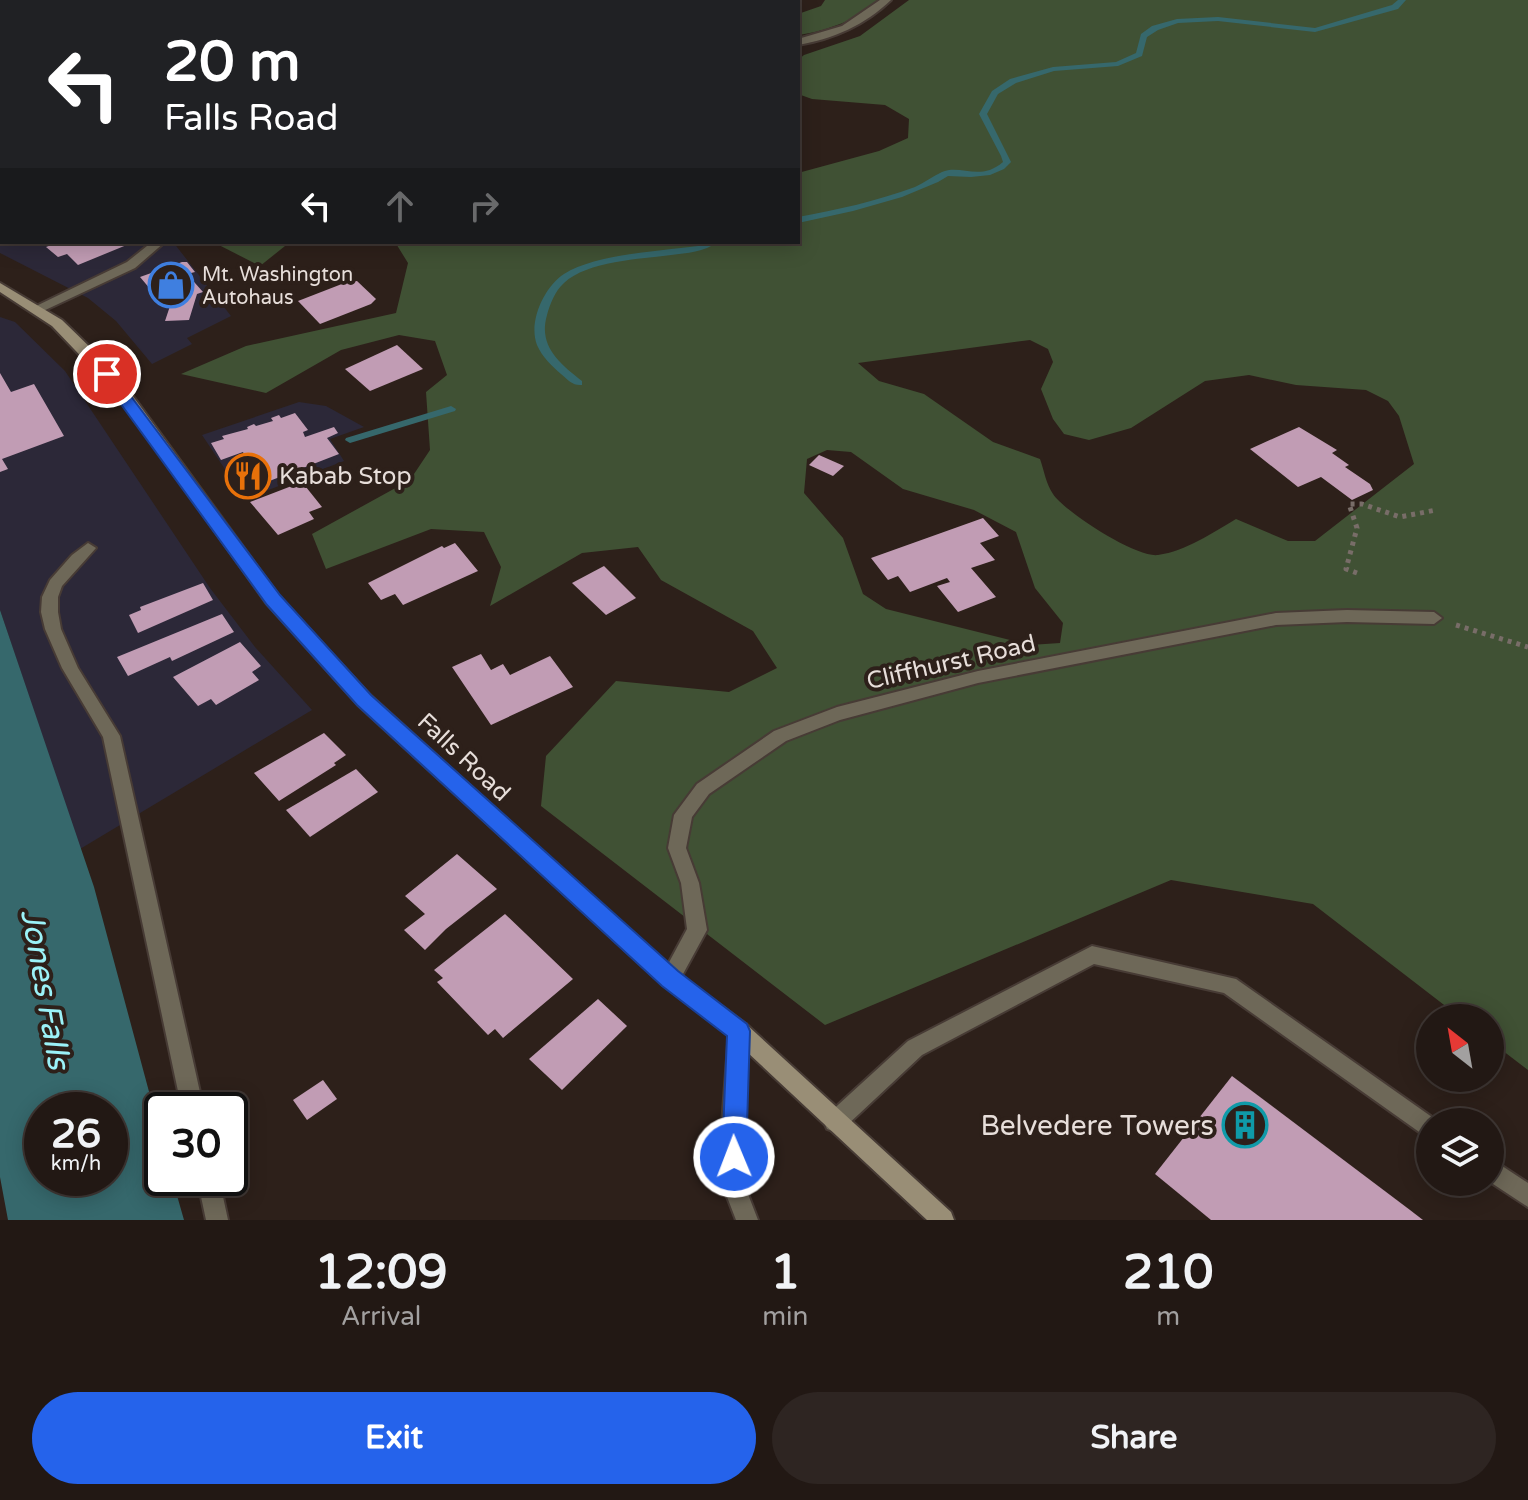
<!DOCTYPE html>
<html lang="en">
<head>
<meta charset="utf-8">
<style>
  :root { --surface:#221814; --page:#2e2522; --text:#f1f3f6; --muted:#a2a0a0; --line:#3f3734; --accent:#2563eb }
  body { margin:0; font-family:"Varela Round",sans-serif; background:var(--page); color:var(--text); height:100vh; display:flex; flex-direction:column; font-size:30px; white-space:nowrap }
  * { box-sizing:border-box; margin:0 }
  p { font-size:26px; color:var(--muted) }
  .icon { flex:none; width:44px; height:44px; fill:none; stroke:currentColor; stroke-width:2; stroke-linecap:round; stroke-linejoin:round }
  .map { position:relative; height:1220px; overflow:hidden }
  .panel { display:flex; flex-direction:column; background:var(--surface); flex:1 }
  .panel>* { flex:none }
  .top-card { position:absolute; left:0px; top:0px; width:800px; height:244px; box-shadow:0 4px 20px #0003,0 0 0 2px var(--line); background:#202124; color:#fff; overflow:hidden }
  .needle { width:52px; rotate:329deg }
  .buttons { position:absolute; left:1416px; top:1004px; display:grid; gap:16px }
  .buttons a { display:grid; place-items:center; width:88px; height:88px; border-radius:50%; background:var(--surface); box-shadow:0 4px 20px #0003,0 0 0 2px var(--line); font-size:40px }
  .speed { position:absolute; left:24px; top:1092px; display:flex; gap:16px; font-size:40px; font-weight:700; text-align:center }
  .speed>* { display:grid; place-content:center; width:104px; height:104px; border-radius:50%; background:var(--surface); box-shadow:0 4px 20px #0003,0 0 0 2px var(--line); line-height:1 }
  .speed small { font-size:20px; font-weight:400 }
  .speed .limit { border:4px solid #111; border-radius:12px; background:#fff; color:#111 }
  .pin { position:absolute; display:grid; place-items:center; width:68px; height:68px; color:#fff; margin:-34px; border:4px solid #fff; border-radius:50%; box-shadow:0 2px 8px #0007 }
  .me { position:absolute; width:88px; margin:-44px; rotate:359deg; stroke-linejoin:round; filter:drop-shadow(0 0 6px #0008) }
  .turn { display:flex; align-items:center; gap:28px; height:168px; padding:0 32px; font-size:36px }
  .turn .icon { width:104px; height:104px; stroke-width:2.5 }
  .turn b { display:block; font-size:56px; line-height:68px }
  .lanes { display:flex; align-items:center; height:76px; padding:0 32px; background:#0003; justify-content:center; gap:40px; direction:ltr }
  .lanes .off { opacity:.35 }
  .eta { display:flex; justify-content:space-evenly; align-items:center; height:136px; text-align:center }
  .eta b { font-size:48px; font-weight:700; line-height:56px }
  .cta { display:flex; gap:16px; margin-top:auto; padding:16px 32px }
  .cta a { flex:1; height:92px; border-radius:48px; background:var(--accent); color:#fff; font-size:32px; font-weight:700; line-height:92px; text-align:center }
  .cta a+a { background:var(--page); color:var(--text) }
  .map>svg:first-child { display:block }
</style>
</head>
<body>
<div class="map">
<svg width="1528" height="1220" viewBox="0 0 1528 1220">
  <rect width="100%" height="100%" fill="#2d201a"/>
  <g fill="#2c2838">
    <polygon points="0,148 2,242 173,242 231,316 187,338 192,344 152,364 116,321 88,298 0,253"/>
    <polygon points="0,317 15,322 65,371 210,588 255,647 312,710 80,849 0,610"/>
    <polygon points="299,402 326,406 364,427 330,439 344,461 245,499 202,435"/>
  </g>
  <g fill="#405134" fill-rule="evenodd">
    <path d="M825,0h56c-20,18 -56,32 -83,35v-21l23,-8z"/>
    <path d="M909,0h619v1070l-38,-29v-23h-29l-148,-114 -142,-24 -346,145 -284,-219 5,-50 70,-75 113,11 48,-24 -24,-37 -92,-51 -23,-33 -56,6 -92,53 11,-39 -17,-35 -53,-3 -105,40 -14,-35 98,-54 20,-30 -4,-58 21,-17 -12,-34 -36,-6 -58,15 -75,43 -85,-19 65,-28 150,-33 12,-50 -13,-21h403v-69l81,-22 29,-13 1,-19 -24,-14 -73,-6 -14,-5v-34l6,-5 56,-19zM1030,340l18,9 5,13 -12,27 12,30 11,15 25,6 42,-12 74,-47 44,-6 47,10 70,5 22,11 11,15 15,48 -99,77h-27l-52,-22c-24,14 -50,32 -78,36 -22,3 -93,-43 -105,-61 -7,-10 -9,-24 -13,-35l-47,-17 -69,-48 -45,-13 -21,-18zM827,450l24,2 52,37 71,21 42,22 19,56 28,35 -3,20 -30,2 -144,-36 -23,-15 -20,-56 -39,-45 3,-34z"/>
    <polygon points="213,242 290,242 260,266"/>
  </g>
  <path fill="#36686c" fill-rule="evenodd" d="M0,610l94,277 68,253v38h10l12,42h-176l-8,-43zM42,1110h68v68h-68z"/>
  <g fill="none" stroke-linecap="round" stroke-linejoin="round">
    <g fill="#36686c" fill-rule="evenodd">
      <path d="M1398,0h8l-8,9 -83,23 -97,-11 -40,2 -20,7 -11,7 -5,19 -24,10 -64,5 -38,12 -18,11 -11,20 24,48 -7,7 -14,6 -19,2 -23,-1 -10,6 -36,15 -49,14 -55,12v-6c39,-7 79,-16 117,-30 9,-4 18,-11 27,-15 19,-8 38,10 61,-10l-2,-6 -22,-42 13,-23 18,-12 43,-12 63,-5 20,-9 5,-19 11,-8 25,-7 41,-2 97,11 77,-23z"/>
      <path d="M706,242h12c-14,10 -31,11 -47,13 -30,4 -84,6 -107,28 -9,8 -14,21 -17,32 -9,31 12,48 35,66v4c-9,1 -14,-5 -21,-11 -9,-8 -19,-17 -24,-29 -9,-23 7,-58 27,-71 31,-20 97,-23 134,-28z"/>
      <polygon points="451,406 456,409 455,411 350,443 345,440 346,438"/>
    </g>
  </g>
  <g fill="#c19cb4">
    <polygon points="59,242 134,242 78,265 67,254 58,257 46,247"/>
    <polygon points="182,262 187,262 195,272 187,274 203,292 197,294 189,320 165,321 171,303 162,303 140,277"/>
    <polygon points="357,281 376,299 371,304 320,324 298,301 347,282"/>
    <polygon points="397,345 423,369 370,391 345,369"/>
    <polygon points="0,373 11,392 34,384 64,436 2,459 8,469 0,472"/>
    <polygon points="295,413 308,430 303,432 305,437 334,427 338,433 327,438 339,454 241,492 227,470 248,463 243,452 221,460 211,443 224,439 222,436 248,429 247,427 254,424 256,426 273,421 271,418 279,415 281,418"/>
    <polygon points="1299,427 1337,450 1332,453 1349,465 1345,467 1370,484 1373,490 1352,500 1321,477 1298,487 1250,449"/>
    <polygon points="819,455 844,466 833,476 809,465"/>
    <polygon points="302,482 322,507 309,512 314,519 278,535 250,502"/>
    <polygon points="983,518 999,536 980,543 995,560 971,568 996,597 958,612 937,586 950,582 947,578 910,592 898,576 888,580 871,558"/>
    <polygon points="455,543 478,571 403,605 395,594 381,600 368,583 442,546 444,548"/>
    <polygon points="604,566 636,598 606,615 572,583"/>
    <polygon points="203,583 213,600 138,633 129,615 141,610 140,607"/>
    <polygon points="222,614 234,632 172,661 170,657 128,676 117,657"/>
    <polygon points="240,642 261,666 252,672 259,680 216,705 211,699 198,706 173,677"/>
    <polygon points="481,654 491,670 503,664 510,675 550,656 573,687 491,725 452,667"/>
    <polygon points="324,733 346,755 334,763 336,765 279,801 254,773"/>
    <polygon points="356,769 378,792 310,837 286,810"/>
    <polygon points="457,854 497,889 446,929 425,950 404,930 425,914 405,896"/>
    <polygon points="505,914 573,979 503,1038 495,1029 488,1035 437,982 443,978 434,970"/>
    <polygon points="598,999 627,1026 562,1090 529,1059"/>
    <polygon points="1232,1076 1410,1210 1423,1220 1211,1220 1155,1174"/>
    <polygon points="323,1080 337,1099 307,1120 293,1100"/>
  </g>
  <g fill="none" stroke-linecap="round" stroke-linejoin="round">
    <g stroke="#473b35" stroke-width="4">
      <g id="lane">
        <polygon points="88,543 96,548 62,586 58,597 58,612 61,629 78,668 120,736 204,1110 182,1110 103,737 62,668 45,629 41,612 42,597 50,580 72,555"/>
        <polygon points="1092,946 1236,979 1439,1122 1430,1122 1430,1137 1422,1134 1224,993 1094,964 922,1055 843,1129 835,1132 827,1129 824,1122 827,1115 908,1041"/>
        <polygon points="1490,1158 1528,1183 1528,1207 1490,1182"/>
        <polygon points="197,1178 219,1178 228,1220 206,1220"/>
      </g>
    </g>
    <g stroke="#473b35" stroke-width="4">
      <g id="street">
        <polygon points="26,0 36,0 38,2 28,2"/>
        <polygon points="519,0 530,0 532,2 521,2"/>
        <path d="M880,0h11c-26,25 -58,39 -93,45v-6l44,-13z"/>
        <polygon points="152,242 165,242 135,268 41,312 31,312 30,309 127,262"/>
        <polygon points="1347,610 1434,612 1442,618 1434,624 1347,622 1276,625 978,683 840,720 786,741 709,794 692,817 686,848 699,883 707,930 677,985 670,988 663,985 660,979 687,929 681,883 668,848 674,815 697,784 774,731 837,707 978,671 1276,613"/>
        <polygon points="739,1022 746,1024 749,1031 744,1125 746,1189 758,1220 736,1220 724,1189 722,1125 729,1031 732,1024"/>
      </g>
    </g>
    <g stroke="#473b35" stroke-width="4">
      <polygon id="secondary" points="0,283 62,320 97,354 127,388 279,596 370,695 677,973 746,1024 951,1212 954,1220 927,1220 732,1038 663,985 358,705 267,604 117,394 52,326 0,292"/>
    </g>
    <g stroke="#786d68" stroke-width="5" stroke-dasharray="4 5" stroke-linecap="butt">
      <polyline points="1357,573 1346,569 1357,528 1349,504 1362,504 1400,517 1436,510"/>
      <polyline points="1456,625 1528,647"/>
    </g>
    <use href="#lane" fill="#6e6858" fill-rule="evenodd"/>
    <use href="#street" fill="#6e6858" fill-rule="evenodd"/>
    <use href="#secondary" fill="#998e76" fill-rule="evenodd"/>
  </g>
  <polygon fill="#2563eb" stroke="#184099" stroke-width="2" points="107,369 112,371 280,595 371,695 678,971 747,1024 750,1031 746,1157 743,1166 734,1169 725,1166 722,1157 727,1036 662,986 357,705 267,605 99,374"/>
  <defs>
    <g id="shop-ring" transform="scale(2.3)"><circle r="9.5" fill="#2d201a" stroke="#3f7fe0" stroke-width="1.5"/><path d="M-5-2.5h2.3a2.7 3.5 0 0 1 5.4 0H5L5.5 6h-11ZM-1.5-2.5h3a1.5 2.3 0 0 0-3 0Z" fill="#3f7fe0"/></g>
    <g id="restaurant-ring" transform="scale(2.3)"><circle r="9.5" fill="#2d201a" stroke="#e8710a" stroke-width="1.5"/><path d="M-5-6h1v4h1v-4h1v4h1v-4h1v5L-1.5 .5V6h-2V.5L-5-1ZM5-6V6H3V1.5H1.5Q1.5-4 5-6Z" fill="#e8710a"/></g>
    <g id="building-ring" transform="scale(2.3)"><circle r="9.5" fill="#2d201a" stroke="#0f9aa8" stroke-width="1.5"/><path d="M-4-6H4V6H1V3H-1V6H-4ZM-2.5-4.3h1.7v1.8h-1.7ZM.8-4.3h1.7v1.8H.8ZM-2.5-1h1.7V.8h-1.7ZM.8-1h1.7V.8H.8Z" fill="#0f9aa8"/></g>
  </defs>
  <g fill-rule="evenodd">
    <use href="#shop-ring" x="171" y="285"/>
    <use href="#restaurant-ring" x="248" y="476"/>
    <use href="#building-ring" x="1245" y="1125"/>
  </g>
  <g text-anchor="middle" stroke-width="8" stroke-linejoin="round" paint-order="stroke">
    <g font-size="20" fill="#e7deda" stroke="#2d201a" text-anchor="start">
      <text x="202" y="281">Mt. Washington<tspan x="202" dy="23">Autohaus</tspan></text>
    </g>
    <g font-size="24" fill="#e7deda" stroke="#2d201a" text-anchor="start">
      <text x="279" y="484">Kabab Stop</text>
    </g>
    <g font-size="24" fill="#e7deda" stroke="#2d201a">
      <text transform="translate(951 662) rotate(-13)" y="8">Cliffhurst Road</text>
      <text transform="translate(464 757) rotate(43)" y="8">Falls Road</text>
    </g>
    <g font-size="28" fill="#e7deda" stroke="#2d201a" text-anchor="end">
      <text x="1214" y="1135">Belvedere Towers</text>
    </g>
    <g font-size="32" font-style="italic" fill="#9bf2f8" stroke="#2d201a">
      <text transform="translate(46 989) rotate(80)" y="11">Jones Falls</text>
    </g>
  </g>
</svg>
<div class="buttons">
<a><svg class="needle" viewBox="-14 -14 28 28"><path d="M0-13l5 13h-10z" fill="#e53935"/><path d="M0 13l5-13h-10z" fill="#a2a0a0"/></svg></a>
<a><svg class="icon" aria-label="layers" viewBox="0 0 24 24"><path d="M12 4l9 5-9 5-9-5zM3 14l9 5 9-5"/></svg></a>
</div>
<div class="speed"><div>26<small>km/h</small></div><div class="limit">30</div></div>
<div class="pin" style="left:107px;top:374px;background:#d93025"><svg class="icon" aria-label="arrive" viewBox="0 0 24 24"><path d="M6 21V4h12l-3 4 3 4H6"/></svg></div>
<svg class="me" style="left:734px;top:1157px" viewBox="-20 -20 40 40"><circle r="17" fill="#2563eb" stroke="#fff" stroke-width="3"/><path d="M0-11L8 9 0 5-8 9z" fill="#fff"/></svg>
<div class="top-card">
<div class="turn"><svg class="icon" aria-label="left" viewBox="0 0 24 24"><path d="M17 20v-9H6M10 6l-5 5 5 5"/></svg><div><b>20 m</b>Falls Road</div></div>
<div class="lanes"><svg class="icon" aria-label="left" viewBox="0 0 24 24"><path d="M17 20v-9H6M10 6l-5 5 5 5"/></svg><svg class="icon off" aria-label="ahead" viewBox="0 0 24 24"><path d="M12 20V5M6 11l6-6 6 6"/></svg><svg class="icon off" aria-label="right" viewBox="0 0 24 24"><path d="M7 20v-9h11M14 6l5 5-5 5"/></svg></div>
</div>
</div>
<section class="panel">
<div class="eta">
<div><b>12:09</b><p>Arrival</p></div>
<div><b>1</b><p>min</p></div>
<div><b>210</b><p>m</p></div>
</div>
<div class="cta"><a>Exit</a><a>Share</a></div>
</section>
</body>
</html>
